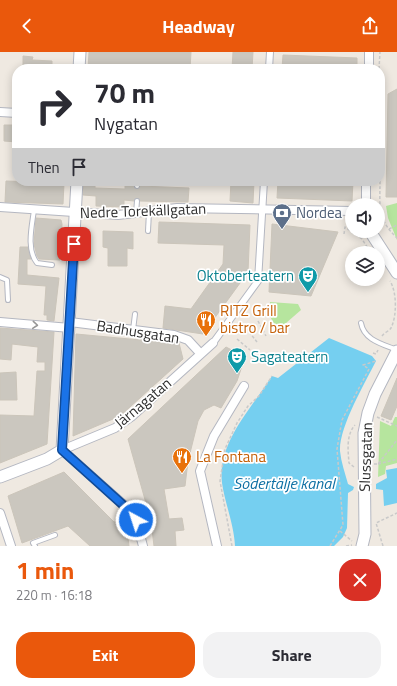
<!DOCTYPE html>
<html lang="en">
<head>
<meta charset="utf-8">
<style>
  :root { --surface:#fff; --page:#f2f2f3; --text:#2b2b33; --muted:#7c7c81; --accent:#ea580c }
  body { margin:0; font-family:"Titillium Web",sans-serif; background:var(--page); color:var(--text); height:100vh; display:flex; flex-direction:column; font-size:15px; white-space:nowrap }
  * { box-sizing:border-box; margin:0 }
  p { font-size:13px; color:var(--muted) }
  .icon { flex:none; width:22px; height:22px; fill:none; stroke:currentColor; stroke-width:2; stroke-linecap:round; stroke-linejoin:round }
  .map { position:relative; height:494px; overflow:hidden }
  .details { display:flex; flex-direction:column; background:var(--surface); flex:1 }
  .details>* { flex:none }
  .top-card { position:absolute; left:12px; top:12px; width:373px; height:122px; border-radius:16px; box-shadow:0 2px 10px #0003; background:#fff; color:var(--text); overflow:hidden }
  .buttons { position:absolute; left:345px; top:146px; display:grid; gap:8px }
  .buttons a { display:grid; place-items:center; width:40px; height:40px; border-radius:50%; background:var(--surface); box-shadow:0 2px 10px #0003; font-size:20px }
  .pin { position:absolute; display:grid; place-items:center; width:34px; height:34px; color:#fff; margin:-17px; border-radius:8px; box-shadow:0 2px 6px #0006 }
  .me { position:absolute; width:44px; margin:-22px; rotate:320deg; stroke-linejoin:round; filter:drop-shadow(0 0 3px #0008) }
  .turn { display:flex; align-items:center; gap:14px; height:84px; padding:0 16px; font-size:18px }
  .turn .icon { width:52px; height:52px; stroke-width:2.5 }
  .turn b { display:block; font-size:28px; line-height:34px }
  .then { display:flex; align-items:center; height:38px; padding:0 16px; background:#0003; gap:8px; font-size:15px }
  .round { display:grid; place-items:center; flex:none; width:42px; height:42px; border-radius:16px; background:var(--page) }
  .head { display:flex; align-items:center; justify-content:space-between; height:68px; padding:0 16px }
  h1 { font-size:24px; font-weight:700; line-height:30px; color:var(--accent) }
  .action { display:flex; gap:8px; margin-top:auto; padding:8px 16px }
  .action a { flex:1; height:46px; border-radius:16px; background:var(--accent); color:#fff; font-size:16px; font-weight:700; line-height:46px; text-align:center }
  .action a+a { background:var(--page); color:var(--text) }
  header { display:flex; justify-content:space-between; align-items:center; height:52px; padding:0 16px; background:var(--accent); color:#fff; font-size:18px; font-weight:700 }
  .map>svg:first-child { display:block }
</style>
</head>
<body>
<header><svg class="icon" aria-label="back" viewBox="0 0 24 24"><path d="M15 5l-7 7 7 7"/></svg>Headway<svg class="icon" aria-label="share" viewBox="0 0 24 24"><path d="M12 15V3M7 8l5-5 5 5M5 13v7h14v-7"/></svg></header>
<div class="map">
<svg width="397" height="494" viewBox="0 0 397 494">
  <rect width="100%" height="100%" fill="#efe9e1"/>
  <g fill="#b6e59e">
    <polygon points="397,151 397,188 388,166 386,154"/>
    <polygon points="270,250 298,252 301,258 278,278 269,263"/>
    <polygon points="395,365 397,365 397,411 386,414 385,422 378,425 380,369 391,374"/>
  </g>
  <g fill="#75cff0">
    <path d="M329,286l43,18 4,5c-11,22 -37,66 -36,90 1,11 5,22 8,33l6,3 -1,3 -5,3 -1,35 -4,9 -9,9h-99c-1,-22 -10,-42 -13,-63 -5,-41 30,-75 50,-107l6,2z"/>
    <polygon points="397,416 397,451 384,454 383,438 376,437 376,432 387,426 386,418"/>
  </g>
  <g fill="#cbc7bf" stroke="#cbc5ba">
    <polygon points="89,0 191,0 190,17 88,17"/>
    <polygon points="233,0 253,0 252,17 232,17"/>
    <polygon points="283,3 357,6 357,17 282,17"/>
    <polygon points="23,4 33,5 32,8 52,9 52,17 31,17 31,14 23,13"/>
    <polygon points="397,37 397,145 386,145 388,42"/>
    <polygon points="4,73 17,73 17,90 4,89"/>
    <polygon points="6,129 64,131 63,152 5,150"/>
    <polygon points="84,129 95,129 95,136 125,137 125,134 134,134 137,137 140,134 189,136 188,150 140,149 137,146 134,149 124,148 124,155 96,154 96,144 83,143"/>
    <polygon points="231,129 254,129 253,151 230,149"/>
    <polygon points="278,129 353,129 352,149 277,146"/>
    <polygon points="36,166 61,168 62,172 60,208 39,207 37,204 34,192"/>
    <polygon points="159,170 250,173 248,220 203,282 163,276 165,254 191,257 223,212 224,193 158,191"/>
    <polygon points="272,172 338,180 311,244 269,240"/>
    <polygon points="103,179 133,180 133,197 127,196 127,214 108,214 108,196 103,195"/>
    <polygon points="20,195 28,195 31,207 27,207 27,223 59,226 54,269 47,268 47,263 44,263 46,234 18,232"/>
    <polygon points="0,276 54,280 47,392 0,411 0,363 34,364 37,319 45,319 45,310 37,310 38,295 12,292 11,308 0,307"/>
    <polygon points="76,282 162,290 162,287 173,288 179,291 183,307 120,364 73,384"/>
    <polygon points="226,295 245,305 237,329 221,356 214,353 204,358 198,369 188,409 185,434 164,437 169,467 182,466 184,478 175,479 176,494 154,494 151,469 128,387"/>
    <polygon points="16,320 17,348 0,348 0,321"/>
    <polygon points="397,326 397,354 391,368 381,364"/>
    <polygon points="64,420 114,470 126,469 129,494 90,494 68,474 22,491 8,444"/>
  </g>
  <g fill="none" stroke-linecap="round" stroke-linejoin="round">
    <g stroke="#b4b7c1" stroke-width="6">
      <g id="service">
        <polyline points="137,134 138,129"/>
        <path d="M34,158c-2,16 -8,39 3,53l15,2"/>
        <polyline points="136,161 137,149"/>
        <polyline points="148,179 149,160"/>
        <polyline points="0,225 7,228 8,248"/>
        <path d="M361,271c3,17 21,21 36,27"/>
        <polyline points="133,278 135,262"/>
        <polyline points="35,494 33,491 55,483"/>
      </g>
    </g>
    <g stroke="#b4b7c1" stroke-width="8">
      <g id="pedestrian">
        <polyline points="269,17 270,0"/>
        <polyline points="213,291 258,229 264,129"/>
      </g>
    </g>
    <g stroke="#b4b7c1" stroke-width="10">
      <g id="minor">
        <polyline points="369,17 369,0"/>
        <polyline points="0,60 17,61"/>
        <polyline points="366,153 366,129"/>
        <polyline points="0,155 118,163 177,156 352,159"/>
        <polyline points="0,270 70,276"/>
        <polyline points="70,270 174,283 188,288 200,301"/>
        <polyline points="0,461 11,494"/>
        <polyline points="143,494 136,468 123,452 62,398 115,376 131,365 213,291"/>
        <polyline points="217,494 200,419 214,384 244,334"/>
      </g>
    </g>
    <g stroke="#b4b7c1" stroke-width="13">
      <g id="tertiary">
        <polyline points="79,17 80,0"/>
        <polyline points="371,179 373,184 397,221"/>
        <polyline points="0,425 47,407 62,398 77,129"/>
        <polyline points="362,494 365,482 364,381 368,361 375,342 397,299"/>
      </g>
    </g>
    <g stroke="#c9c9c9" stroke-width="1.5" stroke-dasharray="3 2" stroke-linecap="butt">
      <polyline points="379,17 380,0"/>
      <path d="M380,129c0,26 -3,38 17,57"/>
      <polyline points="389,177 397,173"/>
      <polyline points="344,182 345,175 362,187 371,201"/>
      <polyline points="258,269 266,284"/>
      <polyline points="246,276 257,290"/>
      <path d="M382,284c2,-3 7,-5 9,-8 6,-12 6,-36 -1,-47"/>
      <polyline points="237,287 250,298"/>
      <polyline points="373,301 376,302 378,298"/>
      <polyline points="377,365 397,374"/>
      <polyline points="374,412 378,412 397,388"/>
      <polyline points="378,412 397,407"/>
      <path d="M354,415l-5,-4c-1,-13 -3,-28 6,-38"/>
      <polyline points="340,479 352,489"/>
      <polyline points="232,494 220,429 225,397 237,371 248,354 259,344 272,324"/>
      <polyline points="330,494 343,473 337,397 342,368 369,317 363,313 376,309"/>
      <polyline points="346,494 352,493"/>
      <polyline points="383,494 376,471 397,461"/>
    </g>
    <use href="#service" stroke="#fff" stroke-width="4"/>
    <use href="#pedestrian" stroke="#fff" stroke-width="6"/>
    <use href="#minor" stroke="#fff" stroke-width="8"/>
    <use href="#tertiary" stroke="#fff" stroke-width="11"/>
  </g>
  <defs><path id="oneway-chevron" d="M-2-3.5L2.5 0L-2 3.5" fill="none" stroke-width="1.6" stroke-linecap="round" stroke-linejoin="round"/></defs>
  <use stroke="#969696" href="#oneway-chevron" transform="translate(35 273) rotate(5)"/>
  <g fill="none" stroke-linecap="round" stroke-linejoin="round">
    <g stroke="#114b97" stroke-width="10">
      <polyline id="route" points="74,192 62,398 122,452 136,468"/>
    </g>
    <use href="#route" stroke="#1a73e8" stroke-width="7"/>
  </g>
  <defs>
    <g id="bank-pin" transform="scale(1)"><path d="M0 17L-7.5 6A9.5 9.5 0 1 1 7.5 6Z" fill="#5c6f8a" stroke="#fff"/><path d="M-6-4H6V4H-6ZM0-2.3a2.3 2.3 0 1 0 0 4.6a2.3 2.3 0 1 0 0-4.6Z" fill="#fff"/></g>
    <g id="theatre-pin" transform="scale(1)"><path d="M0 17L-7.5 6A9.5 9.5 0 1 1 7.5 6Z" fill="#0f9aa8" stroke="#fff"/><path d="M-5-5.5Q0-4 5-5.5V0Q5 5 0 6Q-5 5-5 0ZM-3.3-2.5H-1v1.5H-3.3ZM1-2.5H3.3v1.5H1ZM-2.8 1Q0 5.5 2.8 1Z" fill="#fff"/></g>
    <g id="restaurant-pin" transform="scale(1)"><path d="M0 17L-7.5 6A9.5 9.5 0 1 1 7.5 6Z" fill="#e8710a" stroke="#fff"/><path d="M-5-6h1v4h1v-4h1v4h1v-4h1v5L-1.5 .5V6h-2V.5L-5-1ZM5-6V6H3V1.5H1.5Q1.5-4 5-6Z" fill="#fff"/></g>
  </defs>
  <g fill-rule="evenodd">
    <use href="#bank-pin" x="282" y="161"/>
    <use href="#theatre-pin" x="308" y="224"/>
    <use href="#restaurant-pin" x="206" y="268"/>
    <use href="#theatre-pin" x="237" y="305"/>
    <use href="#restaurant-pin" x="182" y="405"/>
  </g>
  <g text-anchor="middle" stroke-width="3.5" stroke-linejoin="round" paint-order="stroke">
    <g font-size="15" fill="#2e2e2e" stroke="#fff">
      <text transform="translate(143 159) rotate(-2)" y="5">Nedre Torekällgatan</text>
      <text transform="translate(138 280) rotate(9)" y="5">Badhusgatan</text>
      <text transform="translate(143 351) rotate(-40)" y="5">Järnagatan</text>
      <text transform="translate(366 405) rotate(-88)" y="5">Slussgatan</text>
    </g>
    <g font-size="15" fill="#4e5e75" stroke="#fff" text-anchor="start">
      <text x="296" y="166">Nordea</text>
    </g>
    <g font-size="15" fill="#0d838f" stroke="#fff" text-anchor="end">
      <text x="294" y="229">Oktoberteatern</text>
      <text x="251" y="310" text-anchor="start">Sagateatern</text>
    </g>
    <g font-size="15" fill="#c56008" stroke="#fff" text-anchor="start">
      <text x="220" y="264">RITZ Grill<tspan x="220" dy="17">bistro / bar</tspan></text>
      <text x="196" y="410">La Fontana</text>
    </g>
    <g font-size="16" font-style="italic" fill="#0d6fa3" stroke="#fff">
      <text x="284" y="437">Södertälje kanal</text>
    </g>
  </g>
</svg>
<div class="buttons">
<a><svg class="icon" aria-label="sound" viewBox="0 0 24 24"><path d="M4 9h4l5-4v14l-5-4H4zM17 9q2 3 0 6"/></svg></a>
<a><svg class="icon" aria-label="layers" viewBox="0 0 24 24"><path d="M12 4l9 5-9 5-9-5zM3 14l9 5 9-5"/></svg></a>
</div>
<div class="pin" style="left:74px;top:192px;background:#d93025"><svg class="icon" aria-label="arrive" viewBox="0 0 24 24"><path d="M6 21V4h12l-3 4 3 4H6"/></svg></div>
<svg class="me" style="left:136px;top:468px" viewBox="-20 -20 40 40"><circle r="17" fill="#1a73e8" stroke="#fff" stroke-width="3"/><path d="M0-11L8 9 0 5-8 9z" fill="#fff"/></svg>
<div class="top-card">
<div class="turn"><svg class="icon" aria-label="right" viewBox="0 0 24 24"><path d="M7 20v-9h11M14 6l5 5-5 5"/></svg><div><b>70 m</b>Nygatan</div></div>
<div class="then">Then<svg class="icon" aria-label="arrive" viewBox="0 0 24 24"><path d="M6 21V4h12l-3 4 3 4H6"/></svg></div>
</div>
</div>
<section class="details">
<div class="head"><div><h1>1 min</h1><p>220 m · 16:18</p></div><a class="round" style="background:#d93025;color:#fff"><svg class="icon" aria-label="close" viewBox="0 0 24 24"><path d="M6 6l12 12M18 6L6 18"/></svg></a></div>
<div class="action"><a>Exit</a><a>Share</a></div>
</section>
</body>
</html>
